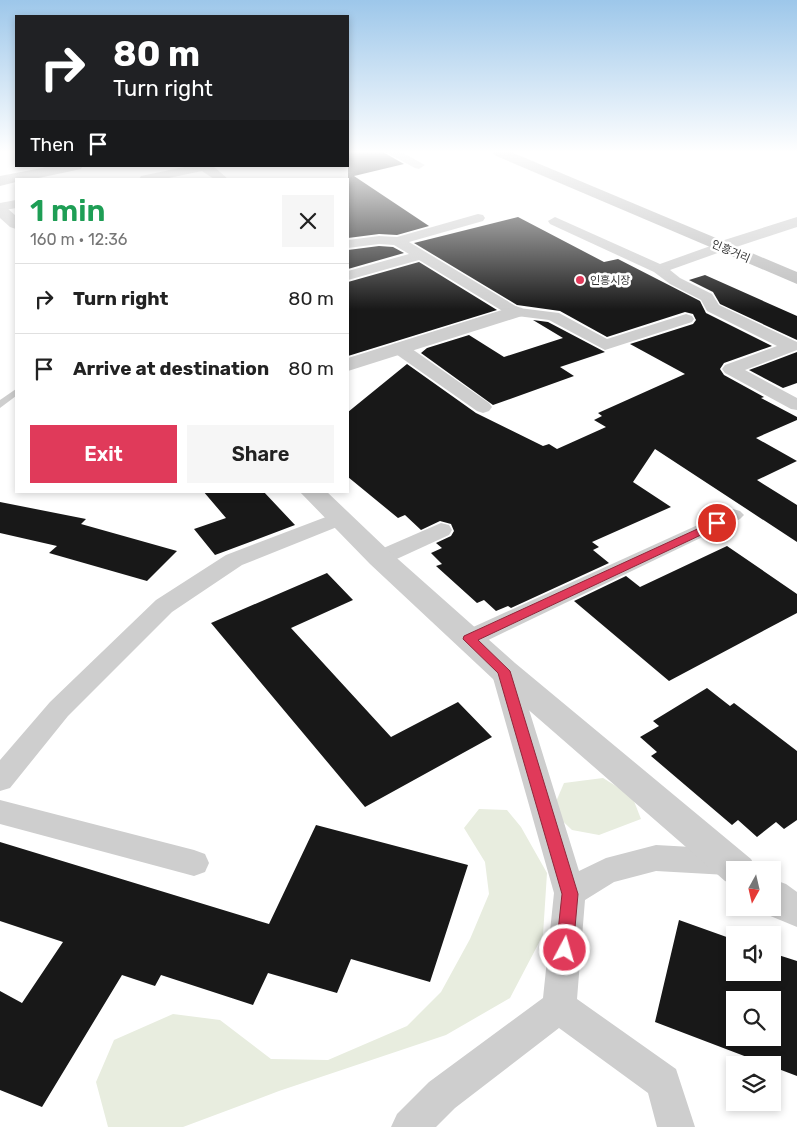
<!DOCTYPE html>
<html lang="en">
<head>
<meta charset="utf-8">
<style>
  :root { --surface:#fff; --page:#f6f6f6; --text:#222; --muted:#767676; --line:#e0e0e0; --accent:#e03a5a }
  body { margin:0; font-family:Rubik,"Noto Sans KR",sans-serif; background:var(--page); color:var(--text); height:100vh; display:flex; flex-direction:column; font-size:19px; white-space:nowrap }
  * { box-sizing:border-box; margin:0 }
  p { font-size:16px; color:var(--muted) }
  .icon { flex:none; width:28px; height:28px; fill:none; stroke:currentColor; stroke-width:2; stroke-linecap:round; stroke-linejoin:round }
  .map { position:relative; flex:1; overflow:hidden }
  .drawer { position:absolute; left:15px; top:178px; width:334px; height:315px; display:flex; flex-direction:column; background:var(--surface); border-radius:0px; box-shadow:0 2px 8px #0003 }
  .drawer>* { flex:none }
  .hud { position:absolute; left:15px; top:15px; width:334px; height:152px; border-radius:0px; box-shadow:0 2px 8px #0003; background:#202124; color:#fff; overflow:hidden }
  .needle { width:32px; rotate:188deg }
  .tools { position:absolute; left:726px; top:861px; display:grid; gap:10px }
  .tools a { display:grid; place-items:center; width:55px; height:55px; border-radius:0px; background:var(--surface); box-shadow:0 2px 8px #0003; font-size:25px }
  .pin { position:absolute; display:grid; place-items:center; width:42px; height:42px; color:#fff; margin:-21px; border:2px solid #fff; border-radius:50%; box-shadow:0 1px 5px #0007 }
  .me { position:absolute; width:55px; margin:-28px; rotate:6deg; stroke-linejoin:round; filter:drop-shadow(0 0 4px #0008) }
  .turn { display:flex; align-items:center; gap:18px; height:105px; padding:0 15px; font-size:22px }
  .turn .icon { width:65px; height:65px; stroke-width:2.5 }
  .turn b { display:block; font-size:35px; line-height:42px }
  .then { display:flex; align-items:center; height:48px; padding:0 15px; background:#0003; gap:10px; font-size:19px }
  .round { display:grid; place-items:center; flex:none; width:52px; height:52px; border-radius:0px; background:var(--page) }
  .overview { display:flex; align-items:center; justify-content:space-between; height:85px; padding:0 15px }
  h1 { font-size:30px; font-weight:600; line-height:38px; color:#1e9e55 }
  .action { display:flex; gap:10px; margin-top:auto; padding:10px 15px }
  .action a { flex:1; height:58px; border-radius:0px; background:var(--accent); color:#fff; font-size:20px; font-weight:600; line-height:58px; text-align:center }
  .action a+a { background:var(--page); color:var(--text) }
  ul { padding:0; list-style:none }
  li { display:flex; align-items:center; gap:15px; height:70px; padding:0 15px; border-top:1px solid var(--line) }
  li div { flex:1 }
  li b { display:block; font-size:19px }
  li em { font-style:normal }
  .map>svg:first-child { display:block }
</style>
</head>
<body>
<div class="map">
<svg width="797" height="1127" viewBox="0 0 797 1127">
  <rect width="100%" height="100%" fill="#fff"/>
  <g fill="#e8eddf">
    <polygon points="603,778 632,796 641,819 599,835 572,830 552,811 564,783"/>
    <polygon points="479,809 507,810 521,827 547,873 543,935 510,998 446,1035 279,1091 183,1127 108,1127 96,1082 114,1040 173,1014 220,1020 271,1059 328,1060 407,1026 441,992 470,939 489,894 485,862 464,828"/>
  </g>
  <g fill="#181818" fill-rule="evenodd">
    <polygon points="348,152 383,152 404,164 354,176 429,226 397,235 379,234 348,238"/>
    <polygon points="518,217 604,262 618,259 700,301 706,313 772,346 724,363 720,369 724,375 764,397 761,398 797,417 797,420 756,438 797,461 757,480 797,505 797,542 655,449 633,482 671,507 592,542 599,547 593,550 609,563 511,608 508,606 496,611 484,600 477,603 436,566 442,564 431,553 442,548 436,543 451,536 454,531 451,524 440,521 421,530 405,515 398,518 348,477 348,412 407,364 476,413 543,446 549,444 557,449 606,427 594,420 602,416 598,413 685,374 630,344 693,324 696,320 693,314 685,312 607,337 560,311 517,305 414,243"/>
    <polygon points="379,246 393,247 404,253 348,269 348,250"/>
    <polygon points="419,262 497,310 348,356 348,282"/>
    <polygon points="705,275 797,316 797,340 720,304 713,292 689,280"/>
    <polygon points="533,320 548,322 605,352 560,367 574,376 493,405 421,353 427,348 469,335 504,357 563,338"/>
    <polygon points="797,352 797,383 783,388 749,370"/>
    <polygon points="203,491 263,491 295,525 215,555 194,529 226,518"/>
    <polygon points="0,502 86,519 81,524 177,551 147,581 49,553 57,546 0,533"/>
    <polygon points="727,546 797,594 797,613 669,681 574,601 626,576 640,587"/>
    <polygon points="327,573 353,600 291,628 391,737 458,702 492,737 365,807 211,623"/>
    <polygon points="707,688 730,706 734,703 797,751 797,820 784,829 776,822 757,837 738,820 732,825 651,756 657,752 640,737 659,726 653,721"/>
    <polygon points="316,825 468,865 430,982 351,959 337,993 268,973 253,1005 161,975 155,986 122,975 42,1107 0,1090 0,991 22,1003 63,942 0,921 0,842 269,924"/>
    <path d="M679,920l56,20v32h37v-19l25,8v115l-142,-54zM735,1000h37v38h-37z"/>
  </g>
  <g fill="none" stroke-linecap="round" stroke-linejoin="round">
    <polygon fill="#cecece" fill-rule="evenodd" points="16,389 16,396 0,408 0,400"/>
    <g fill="#cecece" fill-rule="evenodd">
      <polygon points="385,152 401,152 425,165 419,169 415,168"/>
      <polygon points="189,166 213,166 228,179 214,179 202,171 164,179 139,179 141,176"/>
      <polygon points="16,200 16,208 0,211 0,203"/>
      <polygon points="478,214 483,215 485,218 483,221 409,242 519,308 559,313 607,339 686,314 692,316 694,319 692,322 605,350 549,320 509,315 419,260 348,280 348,271 409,254 394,245 379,244 348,248 348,240 379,236 397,237"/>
      <polygon points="555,217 660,264 716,244 726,244 728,247 726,250 670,270 680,278 712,294 719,305 797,342 797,350 745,370 797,398 797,410 791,409 725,373 722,369 725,365 777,346 707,311 701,300 670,284 654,272 550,224 548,221"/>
      <polygon points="399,343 405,344 489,403 492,407 489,411 483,413 477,411 393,352 391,348 393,344"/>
      <polygon points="733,509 740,511 744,515 740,519 478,645 469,647 460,645 457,639 460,633"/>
      <polygon points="339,512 347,513 350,518 347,523 242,565 172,612 68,716 10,788 0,791 0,760 50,702 156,600 226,555"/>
      <polygon points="441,523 449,525 452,530 449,535 388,563 380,565 372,563 369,558 372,553"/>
      <polygon points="504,662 513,665 517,671 579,871 606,858 656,845 727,849 738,853 742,862 738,870 727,875 656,871 614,882 585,900 577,999 676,1069 695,1127 657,1127 648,1093 559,1028 455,1108 436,1127 391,1127 397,1114 429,1082 543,998 554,893 491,671 495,665"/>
      <polygon points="0,800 194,850 205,854 209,863 205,872 194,876 0,824"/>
    </g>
    <g fill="#cecece" fill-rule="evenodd">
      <polygon points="0,205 6,207 16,216 16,229 10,227 0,218"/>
      <polygon points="797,217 797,227 721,252 715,251 712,247 715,243"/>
      <polygon points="515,306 522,308 525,312 522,316 348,371 348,358"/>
      <polygon points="299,491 326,491 390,552 515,663 751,859 757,870 735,870 735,885 725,881 493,679 370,564"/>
      <polygon points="772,879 786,884 797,892 797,927 768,915 758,908 772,908"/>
    </g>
    <g fill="#bbb" fill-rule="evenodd">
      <polygon points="492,152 511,152 797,272 797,284 494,155"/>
      <polygon points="52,166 83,166 81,169 34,179 16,179 16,182 0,186 0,176"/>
    </g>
  </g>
  <linearGradient id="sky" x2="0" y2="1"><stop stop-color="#9dc7ea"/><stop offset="0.49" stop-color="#fff"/><stop offset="1" stop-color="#fff" stop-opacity="0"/></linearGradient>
  <rect width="797" height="310" fill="url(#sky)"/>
  <polygon fill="#e03a5a" stroke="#92263a" points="717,520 722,523 720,526 478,640 510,671 578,894 573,950 571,956 565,958 559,956 556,950 562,894 498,673 463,639 464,636"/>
  <circle fill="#e03a5a" stroke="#fff" stroke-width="2" cx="580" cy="280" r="5"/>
  <g text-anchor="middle" stroke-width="5" stroke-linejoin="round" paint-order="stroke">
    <g font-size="11" fill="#313131" stroke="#fff">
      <text transform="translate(731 251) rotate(23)" y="4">인흥거리</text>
    </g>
    <g font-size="11" fill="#313131" stroke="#fff" text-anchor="start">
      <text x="590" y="284">인흥시장</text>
    </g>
  </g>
</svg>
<div class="tools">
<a><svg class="needle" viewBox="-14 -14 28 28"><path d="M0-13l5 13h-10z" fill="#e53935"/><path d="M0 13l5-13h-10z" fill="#767676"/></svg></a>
<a><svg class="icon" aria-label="sound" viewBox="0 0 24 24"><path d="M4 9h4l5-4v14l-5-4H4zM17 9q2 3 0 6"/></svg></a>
<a><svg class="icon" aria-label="search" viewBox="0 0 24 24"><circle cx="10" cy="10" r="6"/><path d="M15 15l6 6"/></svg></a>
<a><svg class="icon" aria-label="layers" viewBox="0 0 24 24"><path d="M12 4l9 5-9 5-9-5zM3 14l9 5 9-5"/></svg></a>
</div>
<div class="pin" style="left:717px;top:523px;background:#d93025"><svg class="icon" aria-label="arrive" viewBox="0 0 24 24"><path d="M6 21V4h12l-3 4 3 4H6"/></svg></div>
<svg class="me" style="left:565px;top:950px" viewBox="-20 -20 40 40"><circle r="17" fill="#e03a5a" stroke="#fff" stroke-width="3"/><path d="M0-11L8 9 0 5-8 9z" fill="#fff"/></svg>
<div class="hud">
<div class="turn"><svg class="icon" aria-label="right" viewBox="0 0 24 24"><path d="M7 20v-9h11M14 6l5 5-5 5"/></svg><div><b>80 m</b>Turn right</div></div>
<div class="then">Then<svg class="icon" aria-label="arrive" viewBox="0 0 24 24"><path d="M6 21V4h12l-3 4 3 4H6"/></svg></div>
</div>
<section class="drawer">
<div class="overview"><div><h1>1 min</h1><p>160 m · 12:36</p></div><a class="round"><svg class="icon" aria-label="close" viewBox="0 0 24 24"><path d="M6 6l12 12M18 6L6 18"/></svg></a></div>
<ul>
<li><svg class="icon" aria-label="right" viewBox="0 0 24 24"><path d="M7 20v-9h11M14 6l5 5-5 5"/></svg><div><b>Turn right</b></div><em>80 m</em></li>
<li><svg class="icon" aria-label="arrive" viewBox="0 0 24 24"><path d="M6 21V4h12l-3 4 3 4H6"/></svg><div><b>Arrive at destination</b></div><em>80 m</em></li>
</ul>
<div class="action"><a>Exit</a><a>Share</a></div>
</section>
</div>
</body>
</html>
